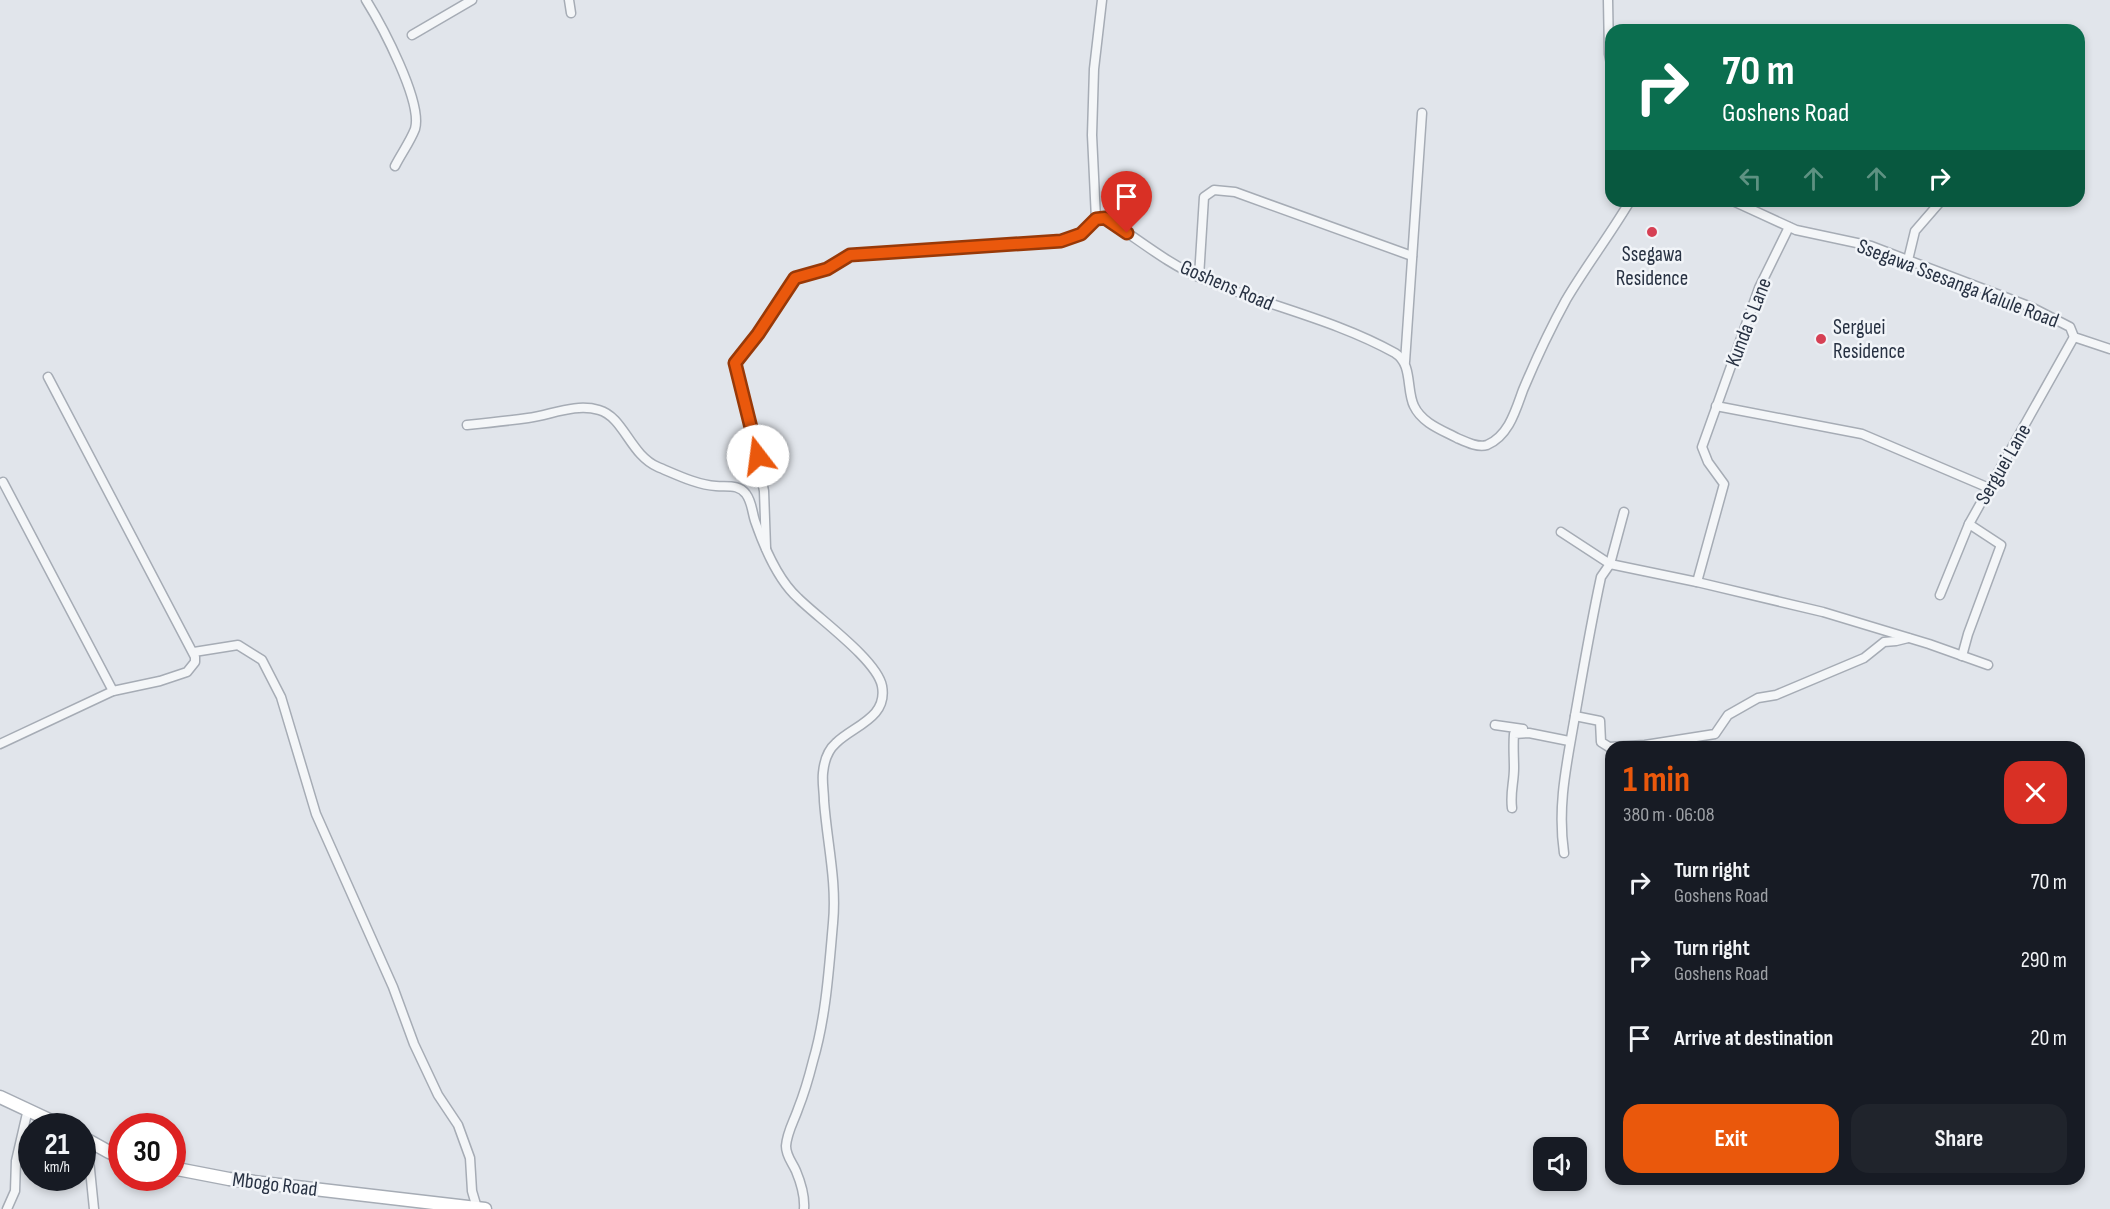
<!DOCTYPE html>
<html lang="en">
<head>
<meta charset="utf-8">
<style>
  :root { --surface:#171b24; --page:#20242c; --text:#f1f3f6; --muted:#9ea1a6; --accent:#ea580c }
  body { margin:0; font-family:"Sofia Sans Condensed",sans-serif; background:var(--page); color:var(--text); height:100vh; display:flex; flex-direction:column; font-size:22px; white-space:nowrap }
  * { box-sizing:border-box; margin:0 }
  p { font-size:20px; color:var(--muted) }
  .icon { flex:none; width:33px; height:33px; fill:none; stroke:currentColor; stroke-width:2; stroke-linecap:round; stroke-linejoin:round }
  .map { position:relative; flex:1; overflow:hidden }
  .sheet { position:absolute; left:1605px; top:741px; width:480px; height:444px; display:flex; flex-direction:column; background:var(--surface); border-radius:18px; box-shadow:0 3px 9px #0003 }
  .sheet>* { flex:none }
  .banner { position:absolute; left:1605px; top:24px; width:480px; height:183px; border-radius:18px; box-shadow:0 3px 9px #0003; background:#0b6e4f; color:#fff; overflow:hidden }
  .fabs { position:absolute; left:1533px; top:1137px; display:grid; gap:12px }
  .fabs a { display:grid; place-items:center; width:54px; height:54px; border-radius:12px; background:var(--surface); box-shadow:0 3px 9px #0003; font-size:30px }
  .speed { position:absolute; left:18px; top:1113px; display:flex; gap:12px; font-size:30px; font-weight:700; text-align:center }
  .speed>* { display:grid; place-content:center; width:78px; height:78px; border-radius:50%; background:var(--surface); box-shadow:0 3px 9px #0003; line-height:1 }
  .speed small { font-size:15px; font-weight:400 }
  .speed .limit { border:9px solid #d22; background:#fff; color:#111 }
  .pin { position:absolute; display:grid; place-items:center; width:51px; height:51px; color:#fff; margin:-62px -26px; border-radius:50% 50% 50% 0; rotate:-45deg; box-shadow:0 0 6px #0007 }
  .pin .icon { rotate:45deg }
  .me { position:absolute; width:66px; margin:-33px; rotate:345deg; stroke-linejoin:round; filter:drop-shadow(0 0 4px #0008) }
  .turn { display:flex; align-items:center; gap:21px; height:126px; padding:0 18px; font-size:27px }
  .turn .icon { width:78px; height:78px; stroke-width:2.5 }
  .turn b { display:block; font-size:42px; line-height:51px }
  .lanes { display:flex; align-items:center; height:57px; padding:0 18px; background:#0003; justify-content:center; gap:30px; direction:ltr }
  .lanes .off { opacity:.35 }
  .round { display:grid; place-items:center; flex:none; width:63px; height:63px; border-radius:18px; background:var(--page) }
  .headline { display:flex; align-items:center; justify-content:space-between; height:102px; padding:0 18px }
  h1 { font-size:36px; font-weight:700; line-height:45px; color:var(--accent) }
  .action { display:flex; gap:12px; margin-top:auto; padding:12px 18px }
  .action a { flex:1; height:69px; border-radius:18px; background:var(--accent); color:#fff; font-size:24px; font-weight:700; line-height:69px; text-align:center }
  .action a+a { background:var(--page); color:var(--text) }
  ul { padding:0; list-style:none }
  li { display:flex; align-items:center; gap:18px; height:78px; padding:0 18px }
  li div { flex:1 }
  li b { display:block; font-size:22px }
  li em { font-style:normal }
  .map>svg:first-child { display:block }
</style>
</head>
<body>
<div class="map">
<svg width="2110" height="1209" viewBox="0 0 2110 1209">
  <rect width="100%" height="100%" fill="#e1e5eb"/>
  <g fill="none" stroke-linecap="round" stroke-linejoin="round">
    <g stroke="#a6acb5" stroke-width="11">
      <g id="street">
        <path d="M366,0c15,24 57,102 49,129 -5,13 -14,25 -20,37"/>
        <polyline points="569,0 571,13"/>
        <polyline points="1608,0 1609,54 1611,64"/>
        <polyline points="412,35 472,0"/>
        <polyline points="1733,201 1796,230 1871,246 2031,307 2070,327 2074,337 2110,349"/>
        <polyline points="1096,219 1092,135 1094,69 1102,0"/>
        <polyline points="1908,260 1915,231 1941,201"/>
        <polyline points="1199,277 1204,197 1214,190 1235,192 1412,256"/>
        <polyline points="1405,362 1422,113"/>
        <polyline points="1716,406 1862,434 1989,488"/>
        <path d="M467,425c20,-2 40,-4 61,-7 23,-3 47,-15 71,-8 25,7 31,45 59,57 17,7 39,18 58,19 11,1 23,-2 30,8 6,8 6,18 9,27 9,26 22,58 43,77 20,20 79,62 84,88 6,32 -29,40 -46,57 -8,7 -12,19 -13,30 -1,9 1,19 1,28 3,41 13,81 9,122 -4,45 -7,94 -20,138 -4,16 -9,33 -15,48 -4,12 -11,23 -12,37 0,10 6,16 10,25 5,12 9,25 8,38"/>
        <polyline points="3,482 113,691"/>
        <polyline points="1561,532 1610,564 1697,582 1823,612 1929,644 1988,665"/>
        <path d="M766,548l-2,-57 -7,-35 -23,-93 24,-29 37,-56 32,-9 23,-14 211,-14 20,-7 15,-15 9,-1c32,20 61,45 96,60 63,27 133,41 194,75 18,11 11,37 19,53 8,17 28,24 43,32 9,4 21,10 30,7 22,-9 29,-36 36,-55 13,-31 27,-61 43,-90 20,-34 44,-65 64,-99"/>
        <polyline points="1697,582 1724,484 1708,462 1702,447 1759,288 1789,227"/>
        <polyline points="1940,595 1969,524 2074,337"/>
        <polyline points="194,652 238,645 262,660 281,697 316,814 393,987 414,1044 438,1095 458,1125 470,1158 472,1191 477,1208"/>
        <polyline points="1962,656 1968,634 2001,545 1969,524"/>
        <polyline points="1575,716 1600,721 1601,742 1609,747 1645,745 1715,734 1728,715 1758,698 1776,695 1864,658 1884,642 1896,641 1908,638"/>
        <polyline points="1495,725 1523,729"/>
        <polyline points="0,744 113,691 160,681 187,672 195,662 195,657 48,377"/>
        <path d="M1512,808c-2,-16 2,-25 2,-40 0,-11 -1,-22 0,-34l15,-1 40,8"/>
        <path d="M1564,853c-7,-48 3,-90 11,-137 8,-46 16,-93 26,-139l9,-13 14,-52"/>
        <polyline points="87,1140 94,1209"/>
        <polyline points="7,1209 15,1191 16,1161 28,1109"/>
      </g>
    </g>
    <g stroke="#a6acb5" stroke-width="15">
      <g id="secondary">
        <polyline points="0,1097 62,1126"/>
        <polyline points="82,1137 109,1152 122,1156"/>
        <polyline points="172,1168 229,1179 485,1209"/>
      </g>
    </g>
    <use href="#street" stroke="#f4f6f8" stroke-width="8"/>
    <use href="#secondary" stroke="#fff" stroke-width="12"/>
  </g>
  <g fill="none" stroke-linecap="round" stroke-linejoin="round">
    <g stroke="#983908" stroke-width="15">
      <polyline id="route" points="758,456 735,363 758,334 795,278 827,269 850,255 1061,241 1081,234 1096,219 1105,218 1127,233"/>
    </g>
    <use href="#route" stroke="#ea580c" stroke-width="10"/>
  </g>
  <g fill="#d64054" stroke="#f1f4f8" stroke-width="2">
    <circle cx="1652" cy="232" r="6"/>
    <circle cx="1821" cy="339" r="6"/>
  </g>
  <g text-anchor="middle" stroke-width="5" stroke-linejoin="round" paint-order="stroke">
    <g font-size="21" fill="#283243" stroke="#f1f4f8">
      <text x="1652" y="261">Ssegawa<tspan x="1652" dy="24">Residence</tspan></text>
      <text x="1833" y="334" text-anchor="start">Serguei<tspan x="1833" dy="24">Residence</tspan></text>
    </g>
    <g font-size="21" fill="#283243" stroke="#f1f4f8">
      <text transform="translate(1958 283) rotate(21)" y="7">Ssegawa Ssesanga Kalule Road</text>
      <text transform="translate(1227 285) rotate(23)" y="7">Goshens Road</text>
      <text transform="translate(1748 322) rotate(-69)" y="7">Kunda S Lane</text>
      <text transform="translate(2003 464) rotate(-60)" y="7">Serguei Lane</text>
      <text transform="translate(275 1184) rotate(7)" y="7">Mbogo Road</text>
    </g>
  </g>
</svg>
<div class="fabs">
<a><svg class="icon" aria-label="sound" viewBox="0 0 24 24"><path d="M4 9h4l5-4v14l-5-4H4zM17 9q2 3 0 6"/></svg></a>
</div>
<div class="speed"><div>21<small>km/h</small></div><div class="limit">30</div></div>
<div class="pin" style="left:1127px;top:233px;background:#d93025"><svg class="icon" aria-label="arrive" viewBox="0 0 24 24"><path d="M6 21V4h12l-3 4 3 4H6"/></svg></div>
<svg class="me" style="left:758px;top:456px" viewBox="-20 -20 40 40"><circle r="19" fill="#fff"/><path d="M0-13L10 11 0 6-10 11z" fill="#ea580c"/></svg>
<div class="banner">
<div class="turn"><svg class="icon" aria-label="right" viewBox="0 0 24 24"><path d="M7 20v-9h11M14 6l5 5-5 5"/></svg><div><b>70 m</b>Goshens Road</div></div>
<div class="lanes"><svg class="icon off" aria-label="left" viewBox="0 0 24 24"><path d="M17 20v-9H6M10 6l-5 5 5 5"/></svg><svg class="icon off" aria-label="ahead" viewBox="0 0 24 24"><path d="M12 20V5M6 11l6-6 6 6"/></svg><svg class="icon off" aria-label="ahead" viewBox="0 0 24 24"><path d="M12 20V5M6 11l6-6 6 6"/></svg><svg class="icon" aria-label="right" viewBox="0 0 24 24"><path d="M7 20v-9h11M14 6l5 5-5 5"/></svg></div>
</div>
<section class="sheet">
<div class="headline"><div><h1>1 min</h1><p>380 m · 06:08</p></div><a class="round" style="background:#d93025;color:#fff"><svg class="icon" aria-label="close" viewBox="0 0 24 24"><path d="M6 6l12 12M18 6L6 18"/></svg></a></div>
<ul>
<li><svg class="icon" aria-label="right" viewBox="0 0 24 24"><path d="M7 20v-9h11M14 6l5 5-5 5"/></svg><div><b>Turn right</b><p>Goshens Road</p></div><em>70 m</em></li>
<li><svg class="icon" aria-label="right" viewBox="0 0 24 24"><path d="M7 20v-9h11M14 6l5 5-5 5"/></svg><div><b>Turn right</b><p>Goshens Road</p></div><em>290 m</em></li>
<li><svg class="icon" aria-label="arrive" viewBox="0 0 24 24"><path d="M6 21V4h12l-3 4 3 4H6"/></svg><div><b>Arrive at destination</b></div><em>20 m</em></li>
</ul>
<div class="action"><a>Exit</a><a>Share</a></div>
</section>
</div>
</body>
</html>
